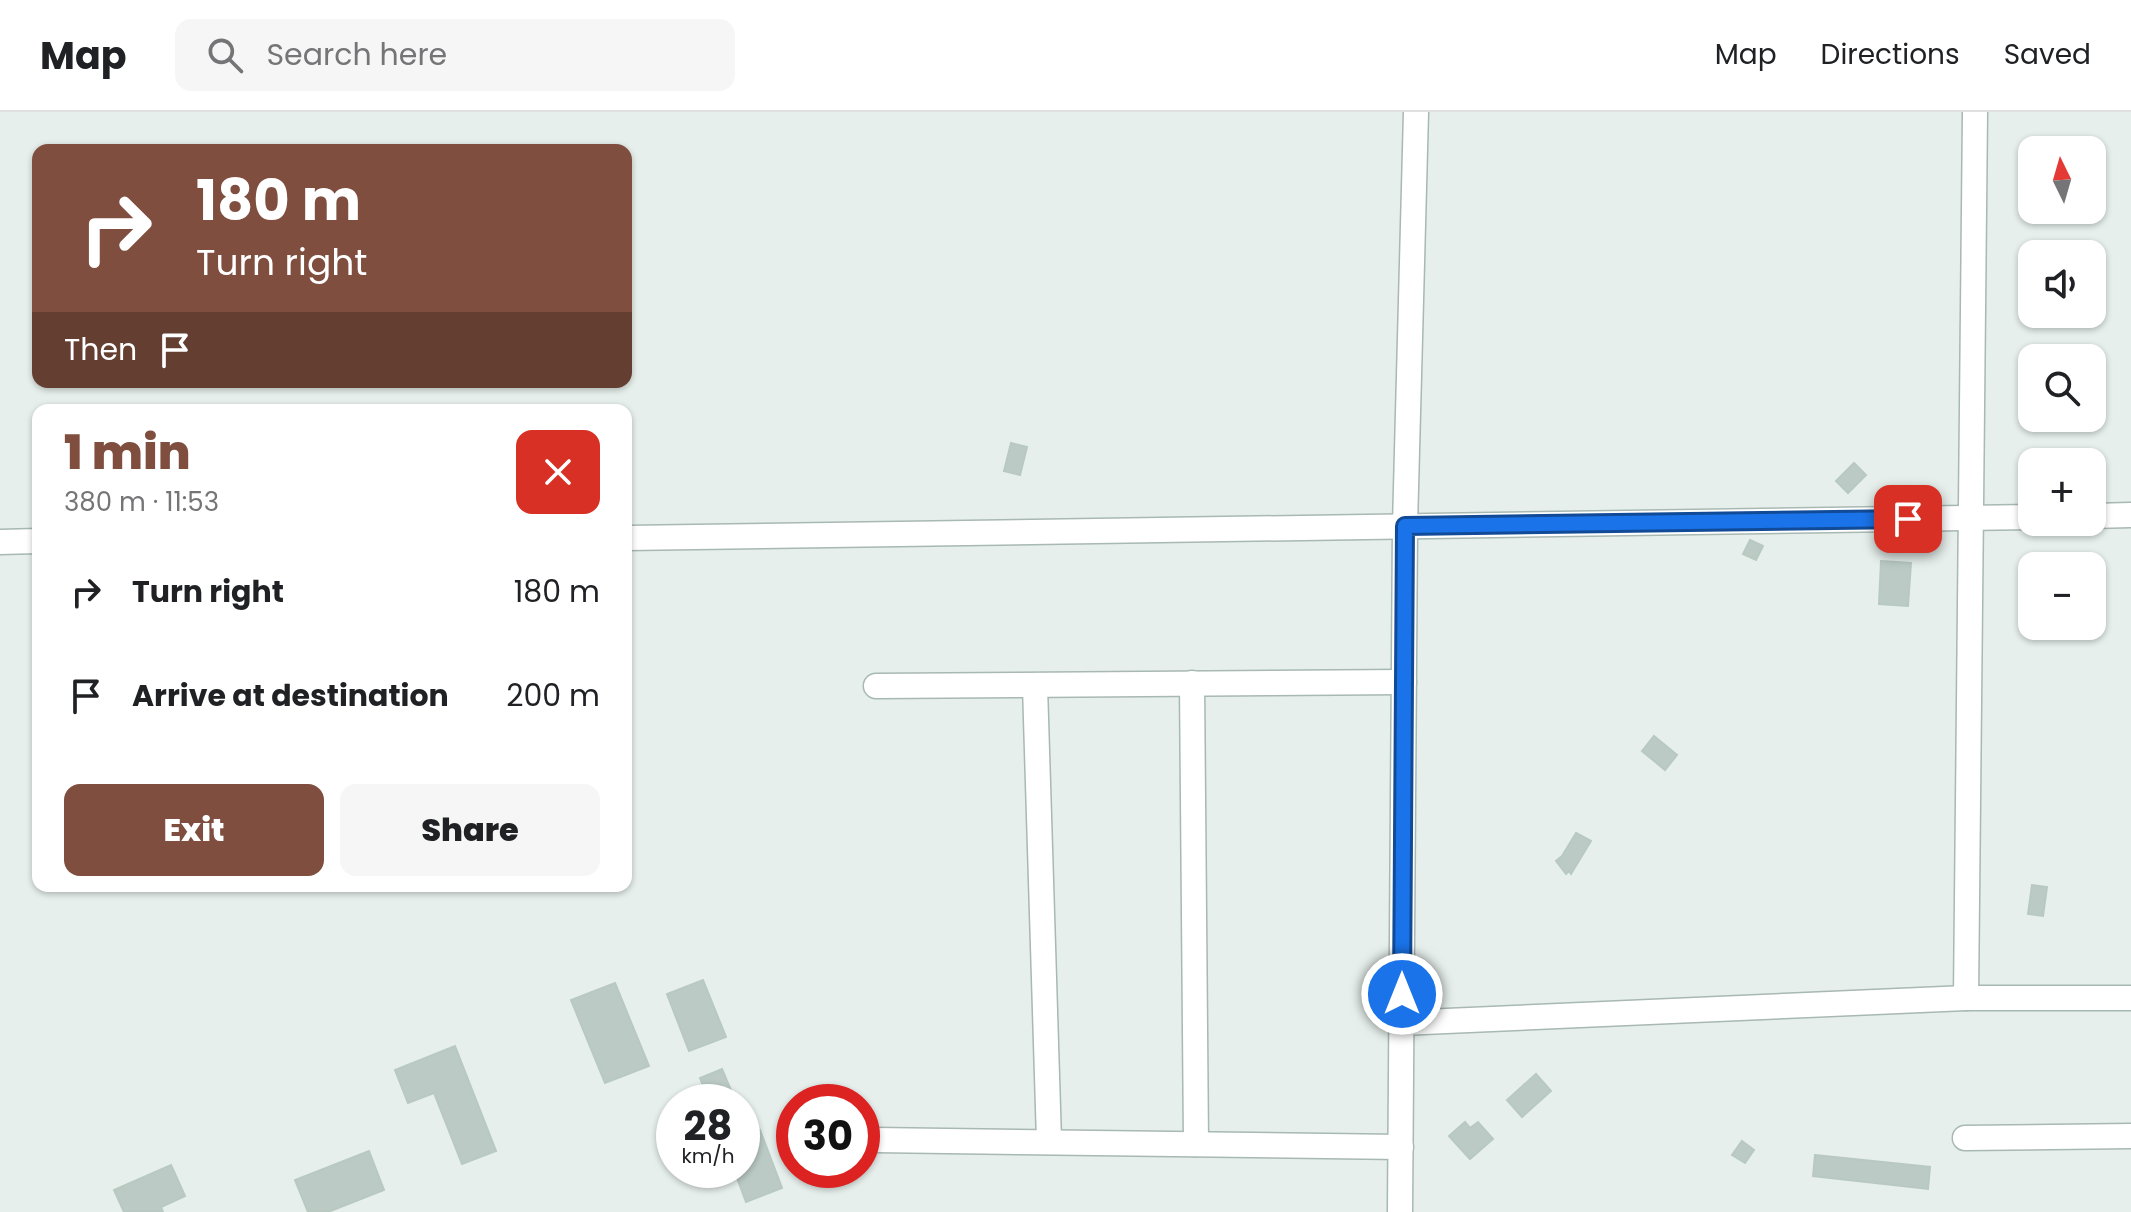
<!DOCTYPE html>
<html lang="en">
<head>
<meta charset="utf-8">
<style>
  :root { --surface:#fff; --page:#f6f6f6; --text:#202124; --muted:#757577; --line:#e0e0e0; --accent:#7f4e3f }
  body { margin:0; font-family:Poppins,sans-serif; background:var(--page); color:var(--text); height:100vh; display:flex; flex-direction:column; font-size:30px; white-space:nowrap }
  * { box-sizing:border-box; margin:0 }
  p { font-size:26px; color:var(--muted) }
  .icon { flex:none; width:44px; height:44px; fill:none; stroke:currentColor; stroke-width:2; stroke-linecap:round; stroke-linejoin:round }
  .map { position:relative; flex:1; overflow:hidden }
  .side { position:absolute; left:32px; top:292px; width:600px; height:488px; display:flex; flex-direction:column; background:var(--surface); border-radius:16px; box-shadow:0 2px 6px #0004 }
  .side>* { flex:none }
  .banner { position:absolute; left:32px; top:32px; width:600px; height:244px; border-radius:16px; box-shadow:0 2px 6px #0004; background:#7f4e3f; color:#fff; overflow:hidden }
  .needle { width:52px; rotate:355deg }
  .buttons { position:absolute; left:2018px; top:24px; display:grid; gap:16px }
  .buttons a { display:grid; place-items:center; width:88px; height:88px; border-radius:16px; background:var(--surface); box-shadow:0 2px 6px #0004; font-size:40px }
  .speed { position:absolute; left:656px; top:972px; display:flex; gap:16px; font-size:40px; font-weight:700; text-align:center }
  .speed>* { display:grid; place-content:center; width:104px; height:104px; border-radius:50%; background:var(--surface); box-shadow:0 2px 6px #0004; line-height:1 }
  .speed small { font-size:20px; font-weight:400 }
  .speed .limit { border:12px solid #d22; background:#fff; color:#111 }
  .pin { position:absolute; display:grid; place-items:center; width:68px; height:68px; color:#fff; margin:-34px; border-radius:16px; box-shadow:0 4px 12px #0006 }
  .me { position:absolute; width:88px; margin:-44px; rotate:0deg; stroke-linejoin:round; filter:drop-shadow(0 0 6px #0008) }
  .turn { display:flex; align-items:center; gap:28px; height:168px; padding:0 32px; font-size:36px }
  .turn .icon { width:104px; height:104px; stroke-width:2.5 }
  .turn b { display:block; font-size:56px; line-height:68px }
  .then { display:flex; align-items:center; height:76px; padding:0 32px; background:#0003; gap:16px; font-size:30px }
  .round { display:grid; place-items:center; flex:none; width:84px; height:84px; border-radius:16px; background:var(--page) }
  .head { display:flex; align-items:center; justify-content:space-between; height:136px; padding:0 32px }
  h1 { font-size:48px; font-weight:800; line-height:60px; color:var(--accent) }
  .button { display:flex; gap:16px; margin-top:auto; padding:16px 32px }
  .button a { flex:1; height:92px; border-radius:16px; background:var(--accent); color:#fff; font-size:32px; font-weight:800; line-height:92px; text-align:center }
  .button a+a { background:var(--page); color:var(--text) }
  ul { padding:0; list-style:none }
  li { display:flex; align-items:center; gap:24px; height:104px; padding:0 32px }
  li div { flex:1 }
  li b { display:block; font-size:30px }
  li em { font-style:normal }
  header { display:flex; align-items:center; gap:48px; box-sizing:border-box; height:112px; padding:0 40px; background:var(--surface); border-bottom:2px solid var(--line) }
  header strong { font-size:38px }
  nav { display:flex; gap:44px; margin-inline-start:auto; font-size:28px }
  .search { width:560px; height:72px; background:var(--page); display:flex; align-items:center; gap:20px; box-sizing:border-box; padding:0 28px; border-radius:16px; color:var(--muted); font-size:30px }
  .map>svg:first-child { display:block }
</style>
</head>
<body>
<header>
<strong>Map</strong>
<div class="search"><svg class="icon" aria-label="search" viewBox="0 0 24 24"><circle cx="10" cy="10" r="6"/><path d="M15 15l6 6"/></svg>Search here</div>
<nav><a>Map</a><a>Directions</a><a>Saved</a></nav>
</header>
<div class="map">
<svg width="2131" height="1100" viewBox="0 0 2131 1100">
  <rect width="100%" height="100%" fill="#e6efeb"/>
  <g fill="#bbcac4" stroke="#b8c9c2" stroke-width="2">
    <polygon points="1011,331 1027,335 1020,363 1004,359"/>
    <polygon points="1854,351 1866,363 1848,381 1836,369"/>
    <polygon points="1750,428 1763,434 1756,448 1743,442"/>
    <polygon points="1881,449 1911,451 1908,494 1879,492"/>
    <polygon points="1654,624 1677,643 1665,658 1642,639"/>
    <polygon points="1576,721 1591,729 1571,762 1569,759 1566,762 1556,749 1562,744"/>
    <polygon points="2032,773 2047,775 2043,804 2028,802"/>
    <polygon points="703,868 726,925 689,939 667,882"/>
    <polygon points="615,871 649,954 605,971 571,888"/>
    <polygon points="455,934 496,1039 462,1052 434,981 408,991 395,958"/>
    <polygon points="722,957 736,990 709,990 700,966"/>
    <polygon points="1536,962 1551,979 1522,1005 1507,988"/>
    <polygon points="1465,1010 1470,1016 1478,1010 1493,1027 1470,1047 1449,1024"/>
    <polygon points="760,1018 782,1076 746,1090 734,1058 742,1058 742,1025"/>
    <polygon points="1742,1029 1754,1038 1745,1051 1732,1043"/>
    <polygon points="369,1039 384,1078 328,1100 308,1100 295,1068"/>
    <polygon points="1815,1043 1930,1055 1928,1077 1813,1064"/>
    <polygon points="171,1053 185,1084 161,1095 163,1100 124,1100 114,1078"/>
  </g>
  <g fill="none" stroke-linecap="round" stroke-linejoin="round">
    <g stroke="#a8b8b2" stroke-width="27">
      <g id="minor">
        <polyline points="2092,404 2131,403"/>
        <polyline points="626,426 2032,405"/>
        <polyline points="0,430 38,429"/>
        <polyline points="1192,571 1196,1032"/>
        <polyline points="876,574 1404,570"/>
        <polyline points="1035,574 1049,1029"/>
        <polyline points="1966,886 1975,0"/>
        <polyline points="1401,911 1966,886 2131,886"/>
        <polyline points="1965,1026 2131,1024"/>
        <polyline points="875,1028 1401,1035"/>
        <polyline points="1400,1100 1405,414 1416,0"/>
      </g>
    </g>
    <use href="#minor" stroke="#fff" stroke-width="24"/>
  </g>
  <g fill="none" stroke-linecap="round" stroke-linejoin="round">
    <g stroke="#114b97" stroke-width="20">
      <polyline id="route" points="1402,882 1405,414 1908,407"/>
    </g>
    <use href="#route" stroke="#1a73e8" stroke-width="14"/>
  </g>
</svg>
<div class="buttons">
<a><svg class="needle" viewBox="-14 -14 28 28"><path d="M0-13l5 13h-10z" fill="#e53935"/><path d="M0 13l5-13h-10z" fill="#757577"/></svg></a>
<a><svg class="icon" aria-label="sound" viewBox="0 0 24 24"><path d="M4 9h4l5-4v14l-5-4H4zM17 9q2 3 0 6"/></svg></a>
<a><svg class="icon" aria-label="search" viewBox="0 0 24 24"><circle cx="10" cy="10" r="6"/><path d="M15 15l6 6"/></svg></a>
<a>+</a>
<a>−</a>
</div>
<div class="speed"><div>28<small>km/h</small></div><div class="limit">30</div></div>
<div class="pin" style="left:1908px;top:407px;background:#d93025"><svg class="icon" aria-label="arrive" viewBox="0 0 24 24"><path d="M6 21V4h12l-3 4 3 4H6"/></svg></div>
<svg class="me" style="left:1402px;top:882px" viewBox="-20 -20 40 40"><circle r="17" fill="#1a73e8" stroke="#fff" stroke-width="3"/><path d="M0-11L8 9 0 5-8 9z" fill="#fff"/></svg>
<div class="banner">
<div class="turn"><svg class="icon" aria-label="right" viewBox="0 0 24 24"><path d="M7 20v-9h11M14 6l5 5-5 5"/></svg><div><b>180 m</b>Turn right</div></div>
<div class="then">Then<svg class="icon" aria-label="arrive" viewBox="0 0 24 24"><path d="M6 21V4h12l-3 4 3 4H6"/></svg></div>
</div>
<section class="side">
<div class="head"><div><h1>1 min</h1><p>380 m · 11:53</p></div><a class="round" style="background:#d93025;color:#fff"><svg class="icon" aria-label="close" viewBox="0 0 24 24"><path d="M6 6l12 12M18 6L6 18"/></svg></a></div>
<ul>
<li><svg class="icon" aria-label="right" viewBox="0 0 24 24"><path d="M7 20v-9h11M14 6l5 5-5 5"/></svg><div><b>Turn right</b></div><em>180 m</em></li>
<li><svg class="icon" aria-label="arrive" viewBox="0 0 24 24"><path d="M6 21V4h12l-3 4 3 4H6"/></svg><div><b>Arrive at destination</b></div><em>200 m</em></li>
</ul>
<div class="button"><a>Exit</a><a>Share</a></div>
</section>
</div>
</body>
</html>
